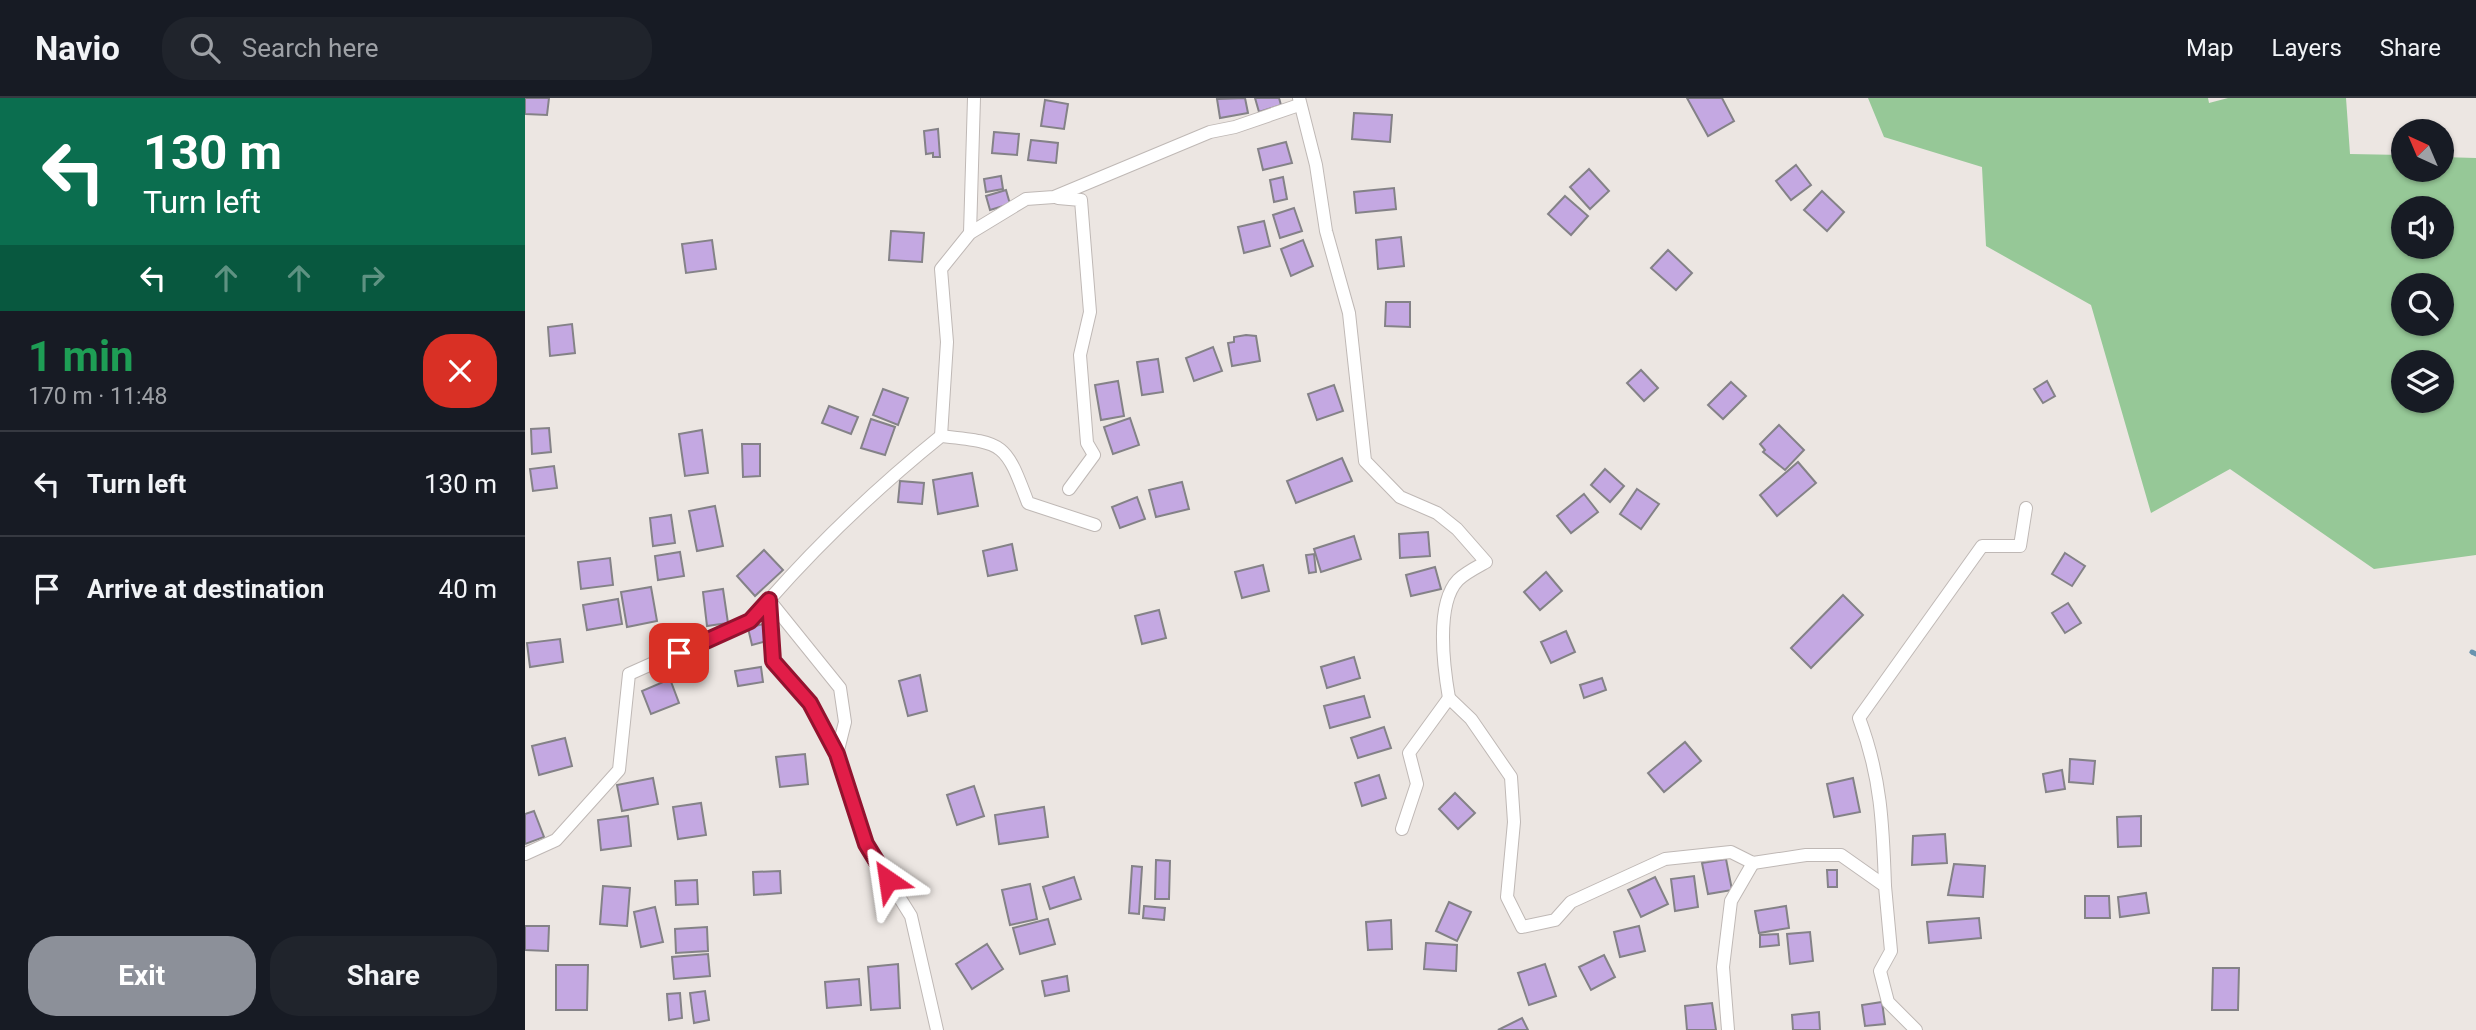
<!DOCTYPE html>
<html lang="en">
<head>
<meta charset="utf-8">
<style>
  :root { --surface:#171b24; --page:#20242c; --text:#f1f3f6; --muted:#9ea1a6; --line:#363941; --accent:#8c9099 }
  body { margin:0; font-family:Roboto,sans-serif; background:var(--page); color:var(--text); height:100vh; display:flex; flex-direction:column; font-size:26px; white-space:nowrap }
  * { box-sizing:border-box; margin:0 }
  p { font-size:23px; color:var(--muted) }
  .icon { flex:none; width:38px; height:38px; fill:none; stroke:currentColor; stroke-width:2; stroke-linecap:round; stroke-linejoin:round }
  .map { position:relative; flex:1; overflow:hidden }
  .details { display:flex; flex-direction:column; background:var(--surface); width:525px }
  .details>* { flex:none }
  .hud { background:#0b6e4f; color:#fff; overflow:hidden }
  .needle { width:46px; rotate:316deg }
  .tools { position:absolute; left:1866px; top:21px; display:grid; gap:14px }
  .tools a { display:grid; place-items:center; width:63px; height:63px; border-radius:50%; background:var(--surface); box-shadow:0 2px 5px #0004; font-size:35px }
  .pin { position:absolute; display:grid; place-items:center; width:60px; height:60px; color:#fff; margin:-30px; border-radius:14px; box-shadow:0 4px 10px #0006 }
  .me { position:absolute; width:77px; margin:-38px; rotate:328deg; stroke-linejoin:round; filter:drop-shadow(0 0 5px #0008) }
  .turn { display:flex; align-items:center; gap:24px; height:147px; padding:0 28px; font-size:32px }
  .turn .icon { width:91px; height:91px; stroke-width:2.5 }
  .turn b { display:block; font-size:49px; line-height:60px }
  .lanes { display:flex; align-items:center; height:66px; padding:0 28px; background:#0003; justify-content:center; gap:35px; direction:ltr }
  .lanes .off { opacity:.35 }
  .round { display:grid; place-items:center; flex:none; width:74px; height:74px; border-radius:28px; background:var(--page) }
  .overview { display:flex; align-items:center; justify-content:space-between; height:119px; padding:0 28px }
  h1 { font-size:42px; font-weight:700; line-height:52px; color:#1e9e55 }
  .primary-button { display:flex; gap:14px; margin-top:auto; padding:14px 28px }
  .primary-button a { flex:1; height:80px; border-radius:28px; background:var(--accent); color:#fff; font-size:28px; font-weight:700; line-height:80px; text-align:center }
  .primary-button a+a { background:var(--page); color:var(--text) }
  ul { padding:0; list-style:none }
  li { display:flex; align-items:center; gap:21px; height:105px; padding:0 28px; border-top:2px solid var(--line) }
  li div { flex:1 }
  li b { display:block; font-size:26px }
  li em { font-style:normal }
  header { display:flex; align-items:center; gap:42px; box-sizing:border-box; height:98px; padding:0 35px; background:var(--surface); border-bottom:2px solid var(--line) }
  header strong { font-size:33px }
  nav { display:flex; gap:38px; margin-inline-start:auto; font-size:24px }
  .search { width:490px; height:63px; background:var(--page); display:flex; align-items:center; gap:18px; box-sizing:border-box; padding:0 24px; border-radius:28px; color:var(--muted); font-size:26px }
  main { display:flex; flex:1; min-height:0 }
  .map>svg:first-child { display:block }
</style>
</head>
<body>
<header>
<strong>Navio</strong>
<div class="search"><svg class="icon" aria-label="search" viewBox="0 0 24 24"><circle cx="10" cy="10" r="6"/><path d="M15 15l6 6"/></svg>Search here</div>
<nav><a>Map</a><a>Layers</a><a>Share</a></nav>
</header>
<main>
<section class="details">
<div class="hud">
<div class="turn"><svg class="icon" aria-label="left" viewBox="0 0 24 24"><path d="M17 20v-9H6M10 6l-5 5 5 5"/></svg><div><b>130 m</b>Turn left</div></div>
<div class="lanes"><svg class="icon" aria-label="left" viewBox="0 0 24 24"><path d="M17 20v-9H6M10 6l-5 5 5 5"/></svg><svg class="icon off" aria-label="ahead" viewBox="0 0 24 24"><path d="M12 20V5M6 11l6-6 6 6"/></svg><svg class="icon off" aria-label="ahead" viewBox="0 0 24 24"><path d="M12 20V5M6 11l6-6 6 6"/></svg><svg class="icon off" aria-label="right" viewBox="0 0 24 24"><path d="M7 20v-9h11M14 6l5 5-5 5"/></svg></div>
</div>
<div class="overview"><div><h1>1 min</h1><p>170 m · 11:48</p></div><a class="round" style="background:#d93025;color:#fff"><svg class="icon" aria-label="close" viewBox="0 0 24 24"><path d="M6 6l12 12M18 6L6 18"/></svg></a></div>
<ul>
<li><svg class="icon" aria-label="left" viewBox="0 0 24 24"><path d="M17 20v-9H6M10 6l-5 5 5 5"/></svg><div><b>Turn left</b></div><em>130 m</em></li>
<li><svg class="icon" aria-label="arrive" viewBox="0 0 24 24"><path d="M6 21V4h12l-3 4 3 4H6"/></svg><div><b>Arrive at destination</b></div><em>40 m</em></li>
</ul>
<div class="primary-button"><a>Exit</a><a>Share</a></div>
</section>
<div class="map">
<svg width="1951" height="932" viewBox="0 0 1951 932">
  <rect width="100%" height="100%" fill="#ece6e2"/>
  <path fill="#96c897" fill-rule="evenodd" d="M1343,0h340l1,5 19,-5h118l4,56 53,1v15h38v-13l35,1v397l-102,14 -144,-100 -79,44 -60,-208 -105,-59 -4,-79 -98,-30zM1878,110h38v39h-38zM1878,187h38v39h-38zM1878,264h38v39h-38z"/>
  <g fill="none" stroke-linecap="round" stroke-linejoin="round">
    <polyline stroke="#6893af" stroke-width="5" points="1947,554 1951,556"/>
  </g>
  <g fill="#c4a8e2" stroke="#848287" stroke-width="2">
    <polygon points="0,0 24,0 22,17 0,16"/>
    <polygon points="720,0 723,15 695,20 692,1"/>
    <polygon points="730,0 754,0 756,7 734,14"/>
    <polygon points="1162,0 1197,0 1209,23 1183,38"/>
    <polygon points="520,2 543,6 539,31 516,28"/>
    <polygon points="829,15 867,17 865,44 827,41"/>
    <polygon points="413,31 415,59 408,59 408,55 401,56 399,33"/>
    <polygon points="469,34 494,36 492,57 467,55"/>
    <polygon points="506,42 533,45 531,65 503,62"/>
    <polygon points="761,44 767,65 738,72 733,51"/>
    <polygon points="1271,67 1286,87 1266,102 1251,83"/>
    <polygon points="1064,71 1084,93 1065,111 1045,89"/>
    <polygon points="476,78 478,91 461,94 459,81"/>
    <polygon points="758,79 762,101 749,104 745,82"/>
    <polygon points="869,90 871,111 831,115 829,94"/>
    <polygon points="481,92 485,106 465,112 461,98"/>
    <polygon points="1297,93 1319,114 1302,133 1279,112"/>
    <polygon points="1040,98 1063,118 1046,137 1023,116"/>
    <polygon points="769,110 777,133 755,140 748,117"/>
    <polygon points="739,123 745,148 719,155 713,129"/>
    <polygon points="366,133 399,135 397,164 364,162"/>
    <polygon points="876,139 879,168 853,171 851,142"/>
    <polygon points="187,142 191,171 161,175 157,146"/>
    <polygon points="778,142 788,168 766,178 756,151"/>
    <polygon points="1143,152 1167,175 1151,192 1126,170"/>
    <polygon points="861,204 885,204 885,229 860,228"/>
    <polygon points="47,226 50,255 25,258 23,229"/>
    <polygon points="721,237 731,238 735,263 707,268 703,245 709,244 709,239"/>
    <polygon points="688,249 697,273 669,283 661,260"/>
    <polygon points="633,261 638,294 617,297 612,264"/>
    <polygon points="1116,272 1133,290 1119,303 1102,285"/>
    <polygon points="593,283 599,318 576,322 570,287"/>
    <polygon points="1522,283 1530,298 1518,305 1509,291"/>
    <polygon points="1206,284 1221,298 1198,321 1183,307"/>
    <polygon points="809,287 818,313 792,322 783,296"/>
    <polygon points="358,291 383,300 373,327 348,317"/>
    <polygon points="304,308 333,319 326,336 297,325"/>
    <polygon points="605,320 614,347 588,356 579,329"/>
    <polygon points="346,321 370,329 360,357 336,350"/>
    <polygon points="1254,327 1279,352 1260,372 1238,354 1240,352 1235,346"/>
    <polygon points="24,330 26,354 7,356 6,331"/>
    <polygon points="177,332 183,375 160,378 154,336"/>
    <polygon points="217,346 235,346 235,378 218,379"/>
    <polygon points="817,360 827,383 771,405 762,383"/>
    <polygon points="1273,364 1291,385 1252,418 1235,397"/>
    <polygon points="29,368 32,390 8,393 5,371"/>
    <polygon points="1080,371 1099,388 1085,404 1066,387"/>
    <polygon points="447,375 453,408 413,416 408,382"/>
    <polygon points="375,383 399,385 397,406 373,404"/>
    <polygon points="657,384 664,411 631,419 624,392"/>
    <polygon points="1112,391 1134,406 1116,431 1095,416"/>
    <polygon points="1059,396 1073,414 1046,435 1032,418"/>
    <polygon points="612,399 620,421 595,430 587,409"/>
    <polygon points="190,408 198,448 172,453 164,413"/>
    <polygon points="146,417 150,445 128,448 125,420"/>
    <polygon points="903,434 905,458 875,460 874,436"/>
    <polygon points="829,438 836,461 796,474 789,451"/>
    <polygon points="487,446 492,472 463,478 458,453"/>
    <polygon points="239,452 258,472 230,498 212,478"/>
    <polygon points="155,454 159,478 133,482 130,458"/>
    <polygon points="1540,455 1560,468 1547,488 1527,476"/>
    <polygon points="789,456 791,474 784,475 781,457"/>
    <polygon points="85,460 88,487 56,491 53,464"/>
    <polygon points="738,467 744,493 717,500 710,474"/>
    <polygon points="910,469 916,491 886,498 881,477"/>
    <polygon points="1021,474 1037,493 1015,512 999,494"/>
    <polygon points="126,489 132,523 102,529 96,494"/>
    <polygon points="198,491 203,525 182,528 178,494"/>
    <polygon points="1318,497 1338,517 1286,570 1266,550"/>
    <polygon points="93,501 97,526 62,532 58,507"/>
    <polygon points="1543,505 1556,525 1540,535 1527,515"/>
    <polygon points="634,512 641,540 617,546 610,518"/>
    <polygon points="238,526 242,543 227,547 223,530"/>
    <polygon points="1041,533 1050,554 1026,565 1016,544"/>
    <polygon points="35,541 38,564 5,569 2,545"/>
    <polygon points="829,559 835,580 802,590 796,569"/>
    <polygon points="236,569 238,584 213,588 210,573"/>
    <polygon points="395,577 402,613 383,618 374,583"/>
    <polygon points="1077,580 1081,592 1059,600 1055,587"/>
    <polygon points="145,581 154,605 126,616 117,593"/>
    <polygon points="839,598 845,619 805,630 799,608"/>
    <polygon points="859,629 866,650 833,660 826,640"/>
    <polygon points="40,640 47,668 14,677 7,648"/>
    <polygon points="1160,644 1176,663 1139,694 1123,675"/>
    <polygon points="280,656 283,686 255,689 251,659"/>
    <polygon points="1545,661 1570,663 1568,686 1544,684"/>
    <polygon points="1537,672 1540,691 1521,694 1518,676"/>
    <polygon points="854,677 861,700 837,708 830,685"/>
    <polygon points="128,680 133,706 97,713 92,687"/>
    <polygon points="1328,680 1335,714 1309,719 1302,686"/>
    <polygon points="449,688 459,718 432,727 422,697"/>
    <polygon points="930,695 950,715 933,731 914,711"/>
    <polygon points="176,705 181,737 153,741 148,709"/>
    <polygon points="519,709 523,739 474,746 470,717"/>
    <polygon points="9,713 19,739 0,746 0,716"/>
    <polygon points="103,718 106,748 76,752 73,722"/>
    <polygon points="1616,718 1616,748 1593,749 1592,719"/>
    <polygon points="1420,736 1422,765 1387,767 1388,738"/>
    <polygon points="1201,761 1207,792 1183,796 1177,765"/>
    <polygon points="631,762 645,763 644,801 630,801"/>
    <polygon points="1429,766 1460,768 1458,799 1423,797"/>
    <polygon points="607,768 617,769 614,816 604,815"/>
    <polygon points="1302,772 1312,772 1312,789 1303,789"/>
    <polygon points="255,773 256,795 229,797 228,774"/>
    <polygon points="1169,778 1173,809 1150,813 1146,781"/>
    <polygon points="549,779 556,801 525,811 518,789"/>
    <polygon points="1130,779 1143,806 1116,819 1103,792"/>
    <polygon points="172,782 173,806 151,807 150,783"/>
    <polygon points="505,786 512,821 485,827 477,792"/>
    <polygon points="78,788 105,790 102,828 75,826"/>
    <polygon points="1621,795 1624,815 1595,819 1593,799"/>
    <polygon points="1560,798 1584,798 1585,820 1560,820"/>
    <polygon points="924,804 946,814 932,843 911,833"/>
    <polygon points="619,808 640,810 639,822 618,820"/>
    <polygon points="1261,808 1264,830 1234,835 1230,813"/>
    <polygon points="130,809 138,844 116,849 109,814"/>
    <polygon points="1454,820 1456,840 1404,845 1402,824"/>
    <polygon points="523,821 530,846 495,856 488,830"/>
    <polygon points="866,822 867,851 843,852 841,824"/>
    <polygon points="0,828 24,828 23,853 0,852"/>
    <polygon points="1114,828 1120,853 1095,859 1089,834"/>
    <polygon points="182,829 183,853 151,855 150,831"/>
    <polygon points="1285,834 1288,863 1265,866 1262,836"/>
    <polygon points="1253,836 1254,847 1235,849 1235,837"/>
    <polygon points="901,845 932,847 931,873 899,871"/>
    <polygon points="462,846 478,871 447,891 431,866"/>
    <polygon points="183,856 185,878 149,881 147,859"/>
    <polygon points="1079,857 1090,879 1066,892 1054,869"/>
    <polygon points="373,866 375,910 346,912 343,869"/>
    <polygon points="1020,866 1031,898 1004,907 993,875"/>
    <polygon points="31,867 63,867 62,912 31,912"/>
    <polygon points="1688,870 1714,870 1713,912 1687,912"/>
    <polygon points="542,878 544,893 520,898 517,883"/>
    <polygon points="334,881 336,907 302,910 300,884"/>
    <polygon points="180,893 184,922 169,925 165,895"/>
    <polygon points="155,895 157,920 144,922 142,896"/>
    <polygon points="1357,904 1360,926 1340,928 1337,907"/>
    <polygon points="1187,905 1191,932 1162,932 1160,908"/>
    <polygon points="1294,914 1295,932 1268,932 1267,917"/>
    <polygon points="997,920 1003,932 973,932"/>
  </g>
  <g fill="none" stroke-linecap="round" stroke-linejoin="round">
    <g stroke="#bfb8b5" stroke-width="14">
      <g id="street">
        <path d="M774,0l17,67 10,66 23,82 16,148 35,36 37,16 20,16 29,33c-9,5 -21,11 -28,18 -23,24 -14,89 -9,118"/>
        <polyline points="533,100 556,102 565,214 555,257 562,345 569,357 544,391"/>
        <polyline points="445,135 449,0"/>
        <polyline points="416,338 422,244 416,171 445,135 501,101 529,99 685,34 710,29 774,7"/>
        <polyline points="877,731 892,686 884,655 924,600 946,621 986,679 989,724 982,799 997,829 1030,822 1046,804 1140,761 1206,754 1228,765 1281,757 1316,757 1360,788 1366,853 1355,873 1363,904 1391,932"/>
        <polyline points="0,756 31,742 94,672 104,576 225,522 244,502 315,590 320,624 312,656"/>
        <path d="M1360,788c-2,-61 -4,-110 -26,-168l123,-172h38l6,-38"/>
        <path d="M412,932l-26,-114 -45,-72 -29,-90 -27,-51 -37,-42 -4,-61c53,-60 110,-114 172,-164 64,7 64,6 87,67l67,22"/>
        <polyline points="1203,932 1198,869 1206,803 1228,765"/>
      </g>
    </g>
    <use href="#street" stroke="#fff" stroke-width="12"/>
  </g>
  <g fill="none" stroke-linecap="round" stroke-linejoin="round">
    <g stroke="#92132f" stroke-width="18">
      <polyline id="route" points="154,555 225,523 244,502 248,563 285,605 312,656 341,746 363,782"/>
    </g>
    <use href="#route" stroke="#e11d48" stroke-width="12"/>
  </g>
</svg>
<div class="tools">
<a><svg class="needle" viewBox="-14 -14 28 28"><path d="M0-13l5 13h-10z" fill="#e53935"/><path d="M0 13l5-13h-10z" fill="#9ea1a6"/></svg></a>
<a><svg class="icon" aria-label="sound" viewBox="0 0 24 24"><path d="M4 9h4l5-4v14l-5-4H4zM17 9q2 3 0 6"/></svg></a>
<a><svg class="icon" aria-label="search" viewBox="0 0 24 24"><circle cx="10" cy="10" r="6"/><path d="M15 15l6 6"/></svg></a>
<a><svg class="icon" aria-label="layers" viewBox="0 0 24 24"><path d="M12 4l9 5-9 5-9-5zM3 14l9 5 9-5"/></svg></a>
</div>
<div class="pin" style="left:154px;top:555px;background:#d93025"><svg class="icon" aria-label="arrive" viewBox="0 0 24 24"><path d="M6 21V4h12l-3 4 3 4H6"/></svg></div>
<svg class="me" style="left:363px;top:782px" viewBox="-20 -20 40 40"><path d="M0-17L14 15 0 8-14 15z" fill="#e11d48" stroke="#fff" stroke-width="4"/></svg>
</div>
</main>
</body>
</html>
